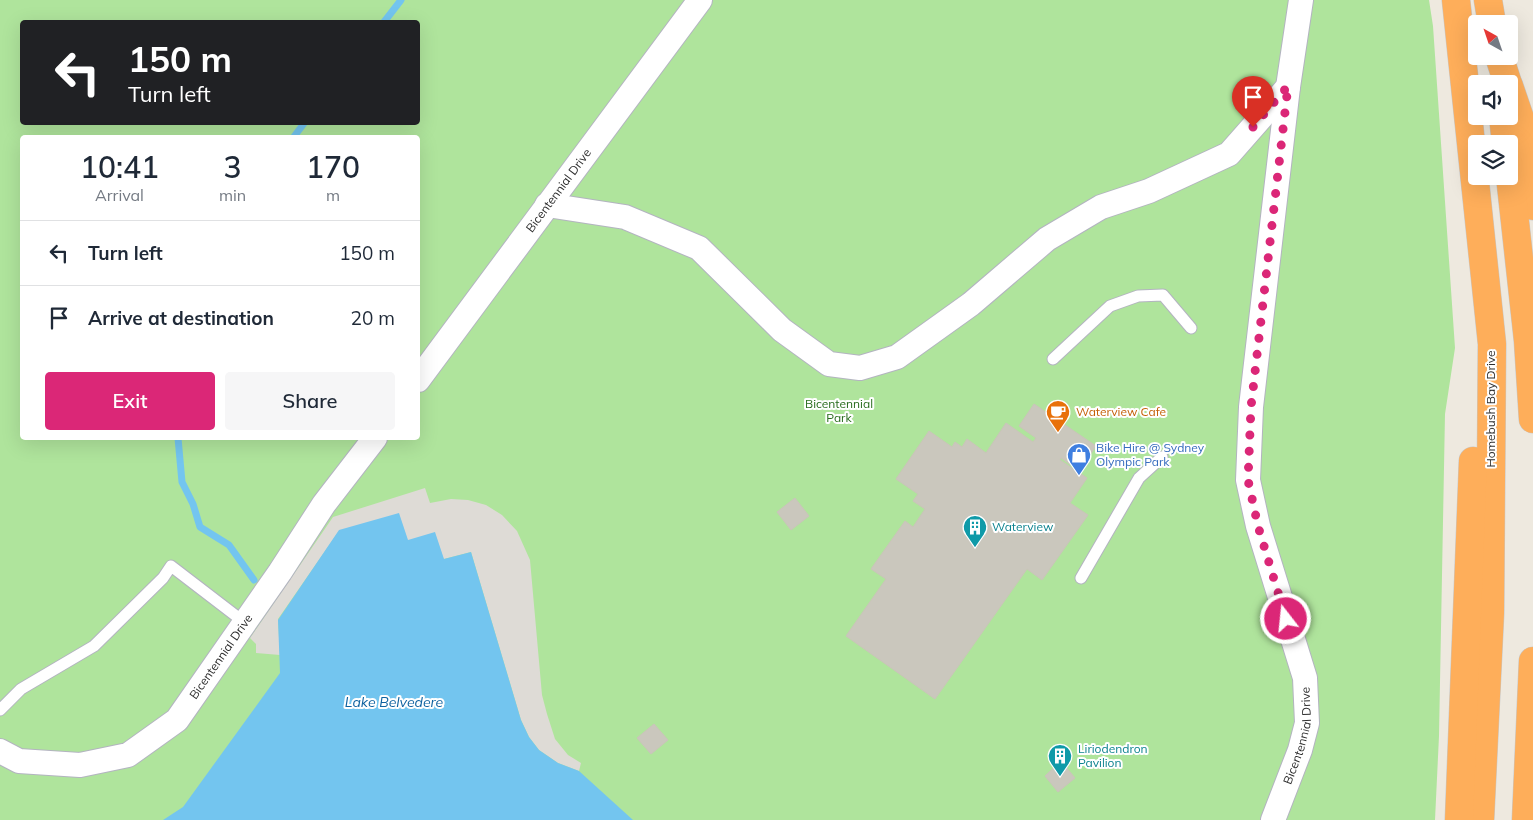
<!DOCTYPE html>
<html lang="en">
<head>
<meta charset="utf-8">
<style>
  :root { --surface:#fff; --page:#f6f6f7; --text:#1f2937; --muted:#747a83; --line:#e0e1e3; --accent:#db2777 }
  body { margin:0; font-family:Mulish,sans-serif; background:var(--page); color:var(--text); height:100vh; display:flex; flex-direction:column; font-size:19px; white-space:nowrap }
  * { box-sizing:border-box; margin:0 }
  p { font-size:16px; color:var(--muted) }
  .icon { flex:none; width:28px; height:28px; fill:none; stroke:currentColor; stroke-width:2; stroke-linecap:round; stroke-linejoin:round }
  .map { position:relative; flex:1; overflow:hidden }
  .sheet { position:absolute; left:20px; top:135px; width:400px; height:305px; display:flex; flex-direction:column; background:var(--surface); border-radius:5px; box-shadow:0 5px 20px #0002 }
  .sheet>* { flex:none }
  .banner { position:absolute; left:20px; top:20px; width:400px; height:105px; border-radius:5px; box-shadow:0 5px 20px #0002; background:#202124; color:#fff; overflow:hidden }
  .needle { width:32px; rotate:320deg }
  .tools { position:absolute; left:1468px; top:15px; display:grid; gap:10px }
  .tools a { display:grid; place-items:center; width:50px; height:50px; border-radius:5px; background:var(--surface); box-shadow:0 5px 20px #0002; font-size:25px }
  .pin { position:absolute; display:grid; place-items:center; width:42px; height:42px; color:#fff; margin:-51px -21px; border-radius:50% 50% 50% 0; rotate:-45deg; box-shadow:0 0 5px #0007 }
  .pin .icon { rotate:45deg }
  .me { position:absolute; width:55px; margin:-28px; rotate:344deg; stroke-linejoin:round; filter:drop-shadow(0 0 4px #0008) }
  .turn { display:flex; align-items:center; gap:18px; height:105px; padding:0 25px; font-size:22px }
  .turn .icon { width:65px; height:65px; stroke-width:2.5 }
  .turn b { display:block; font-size:35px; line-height:42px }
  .eta { display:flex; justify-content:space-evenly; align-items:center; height:85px; text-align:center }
  .eta b { font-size:30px; font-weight:600; line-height:35px }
  .primary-button { display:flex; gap:10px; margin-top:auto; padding:10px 25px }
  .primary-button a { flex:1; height:58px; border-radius:5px; background:var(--accent); color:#fff; font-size:20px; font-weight:600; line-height:58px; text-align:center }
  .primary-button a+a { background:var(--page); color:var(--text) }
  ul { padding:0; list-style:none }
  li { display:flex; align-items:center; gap:15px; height:65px; padding:0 25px; border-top:1px solid var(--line) }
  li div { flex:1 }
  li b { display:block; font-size:19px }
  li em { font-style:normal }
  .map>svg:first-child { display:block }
</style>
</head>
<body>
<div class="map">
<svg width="1533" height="820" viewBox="0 0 1533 820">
  <rect width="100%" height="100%" fill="#eee9df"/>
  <path fill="#afe49c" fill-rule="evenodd" d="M0,0h1429l4,26 22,322 -10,66 -6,322 -4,84h-1435zM22,22h396v100h-396zM22,138h396v300h-396z"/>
  <polygon fill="#dedbd6" points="425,488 430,503 451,499 468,500 486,505 502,515 517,531 530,560 542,695 547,714 555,739 568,755 581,763 579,771 558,763 539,750 529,737 521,720 471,552 444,559 408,541 339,531 278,619 280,655 256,653 256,644 250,638 333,517"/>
  <polygon fill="#73c5ef" points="399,513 408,540 435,532 444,559 471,552 521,720 529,737 539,750 558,763 579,771 633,820 163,820 183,807 280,673 278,620 339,530"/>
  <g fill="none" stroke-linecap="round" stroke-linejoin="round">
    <g stroke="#73c5ef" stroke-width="7">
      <polyline points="384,22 401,0"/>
      <polyline points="293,138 305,122"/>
      <polyline points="178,438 182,482 193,504 200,527 229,545 254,580"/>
    </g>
  </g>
  <g fill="#cac7bd" stroke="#cac5b9">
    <polygon points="1034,404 1096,446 1079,471 1061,458 1060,460 1087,478 1070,503 1088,515 1042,580 1027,569 935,699 846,636 886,579 871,569 905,521 913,527 925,509 913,501 918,494 896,479 929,431 952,447 955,442 962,447 967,439 986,453 1006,423 1033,442 1036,438 1019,426"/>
    <polygon points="795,498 809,516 791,530 777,512"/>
    <polygon points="654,724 668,740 651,754 637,738"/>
    <polygon points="1061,761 1075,778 1058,792 1045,776"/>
  </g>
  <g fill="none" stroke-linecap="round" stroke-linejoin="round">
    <g stroke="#b3b4c0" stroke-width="13">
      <g id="lane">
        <polyline points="1053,359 1110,306 1138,296 1163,295 1191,328"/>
        <polyline points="1081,578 1139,478 1162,457"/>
        <polyline points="0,710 21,689 94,646 163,578 171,566 244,622"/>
      </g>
    </g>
    <g stroke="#b3b4c0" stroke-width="26">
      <g id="street">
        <polyline points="547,205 625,217 699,248 782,330 829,364 860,368 897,357 971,304 1047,239 1101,207 1149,191 1229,154 1288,87"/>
        <path id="s1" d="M418,380l282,-380"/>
        <path id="s2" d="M0,751l19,10 61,4 48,-10 49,-35 103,-148 44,-68 51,-66"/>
        <path id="s3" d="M1273,820l27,-70 7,-27 -2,-45 -47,-152 -10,-46 3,-73 37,-320 13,-87"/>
      </g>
    </g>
    <g stroke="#c8c8c8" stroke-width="29">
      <g id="highway">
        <polyline points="1456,0 1492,344 1490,613 1480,820"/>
        <polyline points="1488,0 1492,24"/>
        <polyline points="1499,56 1508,84"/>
        <polyline points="1509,86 1526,136 1533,206"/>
        <polyline points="1503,116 1506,144"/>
        <polyline points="1509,167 1528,341 1533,419"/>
        <polyline points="1459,820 1473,461"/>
        <polyline points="1526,820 1533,661"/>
      </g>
    </g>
    <use href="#lane" stroke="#fff" stroke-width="11"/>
    <use href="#street" stroke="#fff" stroke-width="24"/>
    <use href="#highway" stroke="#feae5a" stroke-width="28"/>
  </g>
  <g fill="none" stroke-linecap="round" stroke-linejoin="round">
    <polyline stroke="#db2777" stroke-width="9" stroke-dasharray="0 16.2" points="1253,127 1288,86 1251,407 1248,480 1258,526 1286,619"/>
  </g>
  <defs>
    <g id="cafe-pin" transform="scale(1.25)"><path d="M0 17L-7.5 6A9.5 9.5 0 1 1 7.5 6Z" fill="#e8710a" stroke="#fff"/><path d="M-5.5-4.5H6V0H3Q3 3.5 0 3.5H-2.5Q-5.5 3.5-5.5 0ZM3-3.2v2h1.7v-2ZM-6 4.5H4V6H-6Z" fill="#fff"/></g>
    <g id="shop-pin" transform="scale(1.25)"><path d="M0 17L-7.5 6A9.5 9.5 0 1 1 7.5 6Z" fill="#3f7fe0" stroke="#fff"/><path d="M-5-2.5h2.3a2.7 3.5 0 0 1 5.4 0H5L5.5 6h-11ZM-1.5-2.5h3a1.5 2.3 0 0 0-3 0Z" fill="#fff"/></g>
    <g id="building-pin" transform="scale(1.25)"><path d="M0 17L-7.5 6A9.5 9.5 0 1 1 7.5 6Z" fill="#0f9aa8" stroke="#fff"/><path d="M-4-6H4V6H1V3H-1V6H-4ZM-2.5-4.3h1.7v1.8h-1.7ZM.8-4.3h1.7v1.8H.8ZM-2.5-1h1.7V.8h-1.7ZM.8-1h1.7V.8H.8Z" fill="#fff"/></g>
  </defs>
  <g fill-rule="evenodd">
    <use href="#cafe-pin" x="1058" y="412"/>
    <use href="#shop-pin" x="1079" y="455"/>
    <use href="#building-pin" x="975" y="527"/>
    <use href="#building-pin" x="1060" y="756"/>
  </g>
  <g text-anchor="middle" stroke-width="4" stroke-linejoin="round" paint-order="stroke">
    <g font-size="12" fill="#2d2d2d" stroke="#fff">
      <text dy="4" stroke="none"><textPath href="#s1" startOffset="236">Bicentennial Drive</textPath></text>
      <text transform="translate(1491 409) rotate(-90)" y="4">Homebush Bay Drive</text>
      <text dy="4" stroke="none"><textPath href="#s2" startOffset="269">Bicentennial Drive</textPath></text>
      <text dy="4" stroke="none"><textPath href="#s3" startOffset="89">Bicentennial Drive</textPath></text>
    </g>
    <g font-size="12" fill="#266b1b" stroke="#fff">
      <text x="839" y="408">Bicentennial<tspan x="839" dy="14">Park</tspan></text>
    </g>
    <g font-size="12" fill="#c56008" stroke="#fff" text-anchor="start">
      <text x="1076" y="416">Waterview Cafe</text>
    </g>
    <g font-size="12" fill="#366cbe" stroke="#fff" text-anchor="start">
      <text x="1096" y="452">Bike Hire @ Sydney<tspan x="1096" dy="14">Olympic Park</tspan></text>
    </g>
    <g font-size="12" fill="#0d838f" stroke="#fff" text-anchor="start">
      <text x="992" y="531">Waterview</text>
      <text x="1078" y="753">Liriodendron<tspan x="1078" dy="14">Pavilion</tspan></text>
    </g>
    <g font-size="14" font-style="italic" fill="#0e62a0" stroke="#fff">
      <text x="394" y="707">Lake Belvedere</text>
    </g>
  </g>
</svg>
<div class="tools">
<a><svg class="needle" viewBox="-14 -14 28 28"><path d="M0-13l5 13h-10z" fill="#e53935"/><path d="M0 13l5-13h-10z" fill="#747a83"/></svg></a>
<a><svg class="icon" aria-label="sound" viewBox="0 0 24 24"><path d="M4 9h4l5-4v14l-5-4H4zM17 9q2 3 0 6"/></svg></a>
<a><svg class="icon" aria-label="layers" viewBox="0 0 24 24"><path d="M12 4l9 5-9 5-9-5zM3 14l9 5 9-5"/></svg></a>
</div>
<div class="pin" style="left:1253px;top:127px;background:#d93025"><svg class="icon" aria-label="arrive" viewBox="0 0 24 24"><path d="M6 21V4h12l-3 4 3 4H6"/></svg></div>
<svg class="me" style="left:1286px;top:619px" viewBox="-20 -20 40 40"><circle r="17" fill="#db2777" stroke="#fff" stroke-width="3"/><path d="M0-11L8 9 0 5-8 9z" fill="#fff"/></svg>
<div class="banner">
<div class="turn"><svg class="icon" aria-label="left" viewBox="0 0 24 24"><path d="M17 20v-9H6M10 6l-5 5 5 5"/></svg><div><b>150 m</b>Turn left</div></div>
</div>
<section class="sheet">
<div class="eta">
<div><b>10:41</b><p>Arrival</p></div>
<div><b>3</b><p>min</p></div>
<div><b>170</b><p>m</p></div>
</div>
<ul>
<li><svg class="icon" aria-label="left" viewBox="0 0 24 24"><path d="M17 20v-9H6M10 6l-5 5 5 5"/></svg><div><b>Turn left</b></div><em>150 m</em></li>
<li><svg class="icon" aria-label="arrive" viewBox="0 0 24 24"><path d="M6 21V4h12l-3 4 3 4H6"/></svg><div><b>Arrive at destination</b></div><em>20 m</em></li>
</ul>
<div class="primary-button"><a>Exit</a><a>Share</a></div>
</section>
</div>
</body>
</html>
